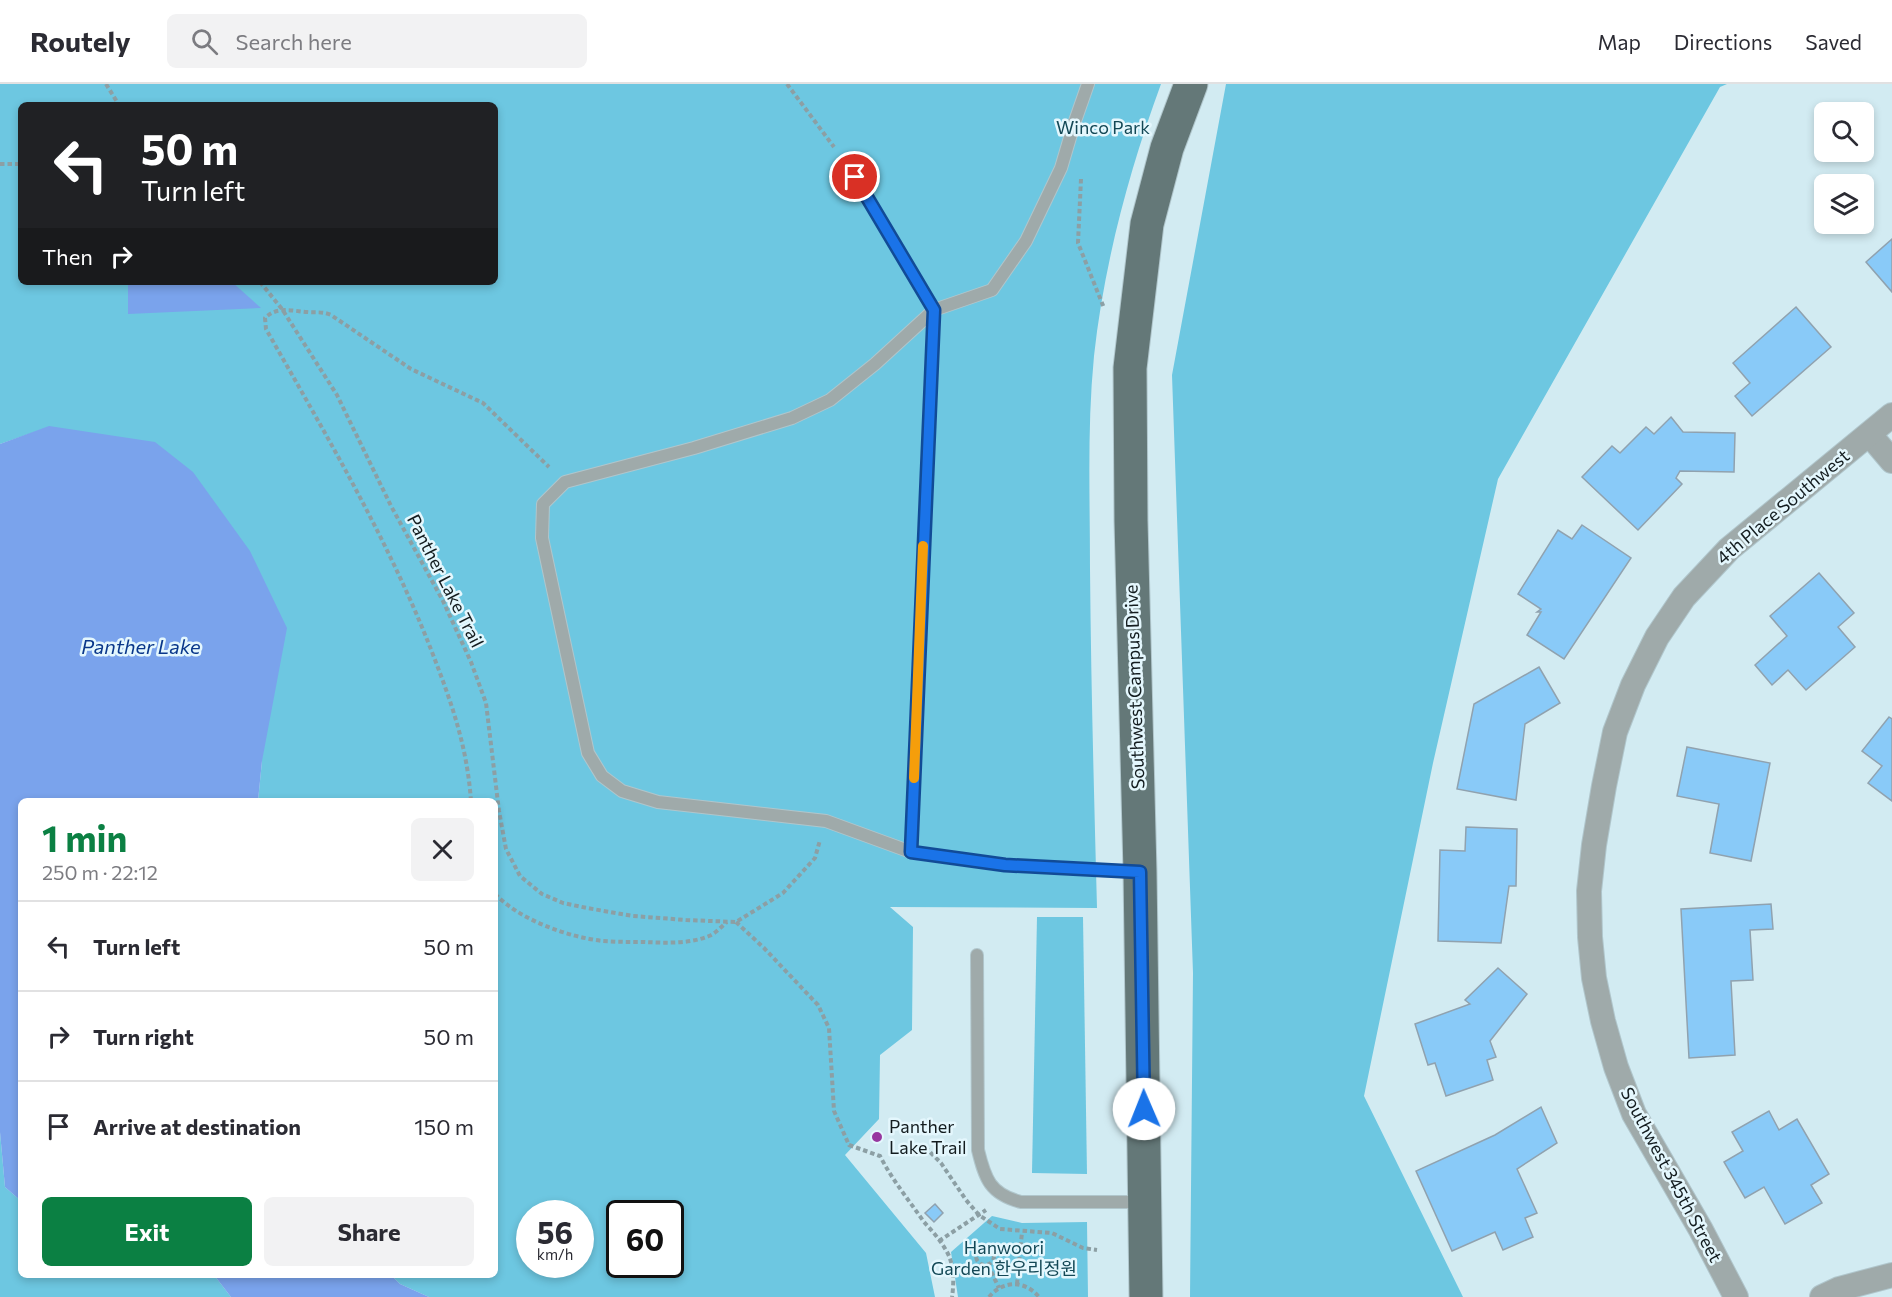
<!DOCTYPE html>
<html lang="en">
<head>
<meta charset="utf-8">
<style>
  :root { --surface:#fff; --page:#f2f2f3; --text:#2b2b33; --muted:#7c7c81; --line:#e1e1e2; --accent:#0b8043 }
  body { margin:0; font-family:Commissioner,"Noto Sans KR",sans-serif; background:var(--page); color:var(--text); height:100vh; display:flex; flex-direction:column; font-size:22px; white-space:nowrap }
  * { box-sizing:border-box; margin:0 }
  p { font-size:20px; color:var(--muted) }
  .icon { flex:none; width:33px; height:33px; fill:none; stroke:currentColor; stroke-width:2; stroke-linecap:round; stroke-linejoin:round }
  .map { position:relative; flex:1; overflow:hidden }
  .sheet { position:absolute; left:18px; top:714px; width:480px; height:480px; display:flex; flex-direction:column; background:var(--surface); border-radius:9px; box-shadow:0 3px 9px #0003 }
  .sheet>* { flex:none }
  .guide { position:absolute; left:18px; top:18px; width:480px; height:183px; border-radius:9px; box-shadow:0 3px 9px #0003; background:#202124; color:#fff; overflow:hidden }
  .tools { position:absolute; left:1814px; top:18px; display:grid; gap:12px }
  .tools a { display:grid; place-items:center; width:60px; height:60px; border-radius:9px; background:var(--surface); box-shadow:0 3px 9px #0003; font-size:30px }
  .speed { position:absolute; left:516px; top:1116px; display:flex; gap:12px; font-size:30px; font-weight:700; text-align:center }
  .speed>* { display:grid; place-content:center; width:78px; height:78px; border-radius:50%; background:var(--surface); box-shadow:0 3px 9px #0003; line-height:1 }
  .speed small { font-size:15px; font-weight:400 }
  .speed .limit { border:3px solid #111; border-radius:9px; background:#fff; color:#111 }
  .pin { position:absolute; display:grid; place-items:center; width:51px; height:51px; color:#fff; margin:-26px; border:3px solid #fff; border-radius:50%; box-shadow:0 2px 6px #0007 }
  .me { position:absolute; width:66px; margin:-33px; rotate:359deg; stroke-linejoin:round; filter:drop-shadow(0 0 4px #0008) }
  .turn { display:flex; align-items:center; gap:21px; height:126px; padding:0 24px; font-size:27px }
  .turn .icon { width:78px; height:78px; stroke-width:2.5 }
  .turn b { display:block; font-size:42px; line-height:51px }
  .then { display:flex; align-items:center; height:57px; padding:0 24px; background:#0003; gap:12px; font-size:22px }
  .round { display:grid; place-items:center; flex:none; width:63px; height:63px; border-radius:9px; background:var(--page) }
  .head { display:flex; align-items:center; justify-content:space-between; height:102px; padding:0 24px }
  h1 { font-size:36px; font-weight:700; line-height:45px; color:var(--accent) }
  .primary-button { display:flex; gap:12px; margin-top:auto; padding:12px 24px }
  .primary-button a { flex:1; height:69px; border-radius:9px; background:var(--accent); color:#fff; font-size:24px; font-weight:700; line-height:69px; text-align:center }
  .primary-button a+a { background:var(--page); color:var(--text) }
  ul { padding:0; list-style:none }
  li { display:flex; align-items:center; gap:18px; height:90px; padding:0 24px; border-top:2px solid var(--line) }
  li div { flex:1 }
  li b { display:block; font-size:22px }
  li em { font-style:normal }
  header { display:flex; align-items:center; gap:36px; box-sizing:border-box; height:84px; padding:0 30px; background:var(--surface); border-bottom:2px solid var(--line) }
  header strong { font-size:28px }
  nav { display:flex; gap:33px; margin-inline-start:auto; font-size:21px }
  .search { width:420px; height:54px; background:var(--page); display:flex; align-items:center; gap:15px; box-sizing:border-box; padding:0 21px; border-radius:9px; color:var(--muted); font-size:22px }
  .map>svg:first-child { display:block }
</style>
</head>
<body>
<header>
<strong>Routely</strong>
<div class="search"><svg class="icon" aria-label="search" viewBox="0 0 24 24"><circle cx="10" cy="10" r="6"/><path d="M15 15l6 6"/></svg>Search here</div>
<nav><a>Map</a><a>Directions</a><a>Saved</a></nav>
</header>
<div class="map">
<svg width="1892" height="1213" viewBox="0 0 1892 1213">
  <rect width="100%" height="100%" fill="#d2ebf2"/>
  <g fill="#6dc7e1" fill-rule="evenodd">
    <path d="M0,0h1161c-32,87 -57,180 -67,272 -7,71 -4,142 -4,213 1,113 4,226 7,339l-207,-1 23,20 -1,103 -32,25 -1,64 -34,36 81,98 9,44h-506l-29,-13 -9,-9h104v-474h-237l4,-40 -213,-334 -49,17zM21,21h474v177h-474zM530,1130h50v50h-50zM620,1130h50v50h-50z"/>
    <polygon points="1226,0 1727,0 1720,3 1498,395 1433,679 1364,1012 1463,1213 1190,1213 1193,889 1172,291"/>
    <polygon points="1037,833 1083,833 1087,1090 1032,1089"/>
    <polygon points="0,1048 5,1103 21,1117 21,1191 214,1191 231,1213 0,1213"/>
    <polygon points="992,1132 1022,1139 1087,1138 1088,1213 958,1213 951,1168"/>
  </g>
  <g fill="#7aa3ec">
    <polygon points="128,198 232,198 261,224 128,230"/>
    <polygon points="49,342 155,358 193,388 250,467 287,544 262,677 258,717 21,717 21,1117 5,1103 0,1048 0,360"/>
    <polygon points="214,1191 391,1191 400,1200 429,1213 231,1213"/>
  </g>
  <g fill="#89caf8" stroke="#90a2af" stroke-width="1.5">
    <polygon points="1892,155 1892,208 1866,178"/>
    <polygon points="1796,223 1831,263 1752,332 1735,312 1750,299 1733,279"/>
    <polygon points="1671,333 1683,348 1735,349 1734,388 1680,387 1676,394 1682,400 1638,446 1582,393 1612,362 1620,369 1646,343 1654,350"/>
    <polygon points="1582,441 1631,474 1564,575 1527,551 1541,528 1537,528 1541,525 1518,510 1558,446 1572,455"/>
    <polygon points="1819,489 1854,529 1838,543 1855,563 1806,606 1788,586 1772,601 1755,581 1787,552 1770,532"/>
    <polygon points="1539,583 1560,619 1525,640 1516,716 1457,705 1474,620"/>
    <polygon points="1889,633 1892,635 1892,717 1868,699 1882,682 1862,667"/>
    <polygon points="1687,663 1770,679 1751,777 1710,769 1719,720 1677,712"/>
    <polygon points="1466,743 1517,745 1516,802 1509,802 1501,859 1438,857 1440,766 1465,767"/>
    <polygon points="1771,820 1773,845 1750,846 1753,896 1731,897 1735,971 1689,974 1681,825"/>
    <polygon points="1498,884 1527,910 1490,957 1496,973 1487,976 1493,996 1446,1012 1435,979 1428,981 1415,940 1470,920 1465,916"/>
    <polygon points="1541,1023 1557,1059 1517,1085 1537,1129 1525,1134 1533,1153 1503,1166 1495,1148 1452,1167 1416,1087 1495,1051"/>
    <polygon points="1769,1027 1779,1046 1797,1035 1829,1090 1811,1101 1822,1119 1785,1140 1764,1103 1745,1114 1724,1078 1743,1067 1732,1048"/>
    <polygon points="935,1120 943,1129 934,1138 925,1129"/>
  </g>
  <g fill="none" stroke-linecap="round" stroke-linejoin="round">
    <g stroke="#b0c6cc" stroke-width="14">
      <g id="service">
        <polyline points="1088,0 1074,40 1061,84 1026,157 992,206 934,226 875,280 830,316 792,334 694,364 565,398 543,420 542,454 588,669 602,692 622,707 658,718 826,737 911,768 1005,781 1139,788"/>
        <polyline points="846,78 934,226 911,768"/>
        <path d="M977,871l1,195c7,29 12,44 43,52h121"/>
      </g>
    </g>
    <g stroke="#b0c6cc" stroke-width="26">
      <g id="minor">
        <polyline points="1870,351 1892,377"/>
        <polyline points="1736,1213 1701,1146 1634,1030 1616,983 1603,937 1594,894 1590,853 1589,807 1594,761 1604,702 1615,648 1633,601 1657,553 1684,513 1729,465 1892,331"/>
        <polyline points="1822,1213 1839,1205 1892,1191"/>
      </g>
    </g>
    <g stroke="#b0c6cc" stroke-width="35">
      <polyline id="primary" points="1146,1213 1140,788 1131,437 1130,284 1147,140 1167,64 1191,0"/>
    </g>
    <g stroke="#8c9fa4" stroke-width="4" stroke-dasharray="4.5 3" stroke-linecap="butt">
      <polyline points="106,0 119,21"/>
      <polyline points="787,0 834,63"/>
      <polyline points="0,80 21,80"/>
      <polyline points="1081,95 1078,159 1104,224"/>
      <polyline points="260,198 282,225 337,311 391,422 443,517 471,578 486,619 499,727 506,765 520,792 542,810 563,819 587,824 633,832 686,836 736,838 783,809 815,774 820,756"/>
      <path d="M471,717c-4,-55 -19,-97 -39,-149 -44,-113 -106,-217 -166,-323l-1,-11c12,-12 27,-7 42,-6 8,1 15,-1 24,3l80,54 72,34 66,64"/>
      <path d="M495,810c25,26 73,43 108,47 14,1 28,1 42,1 20,1 45,2 64,-6 7,-3 12,-9 18,-14"/>
      <path d="M736,838l28,26 54,57 11,23 5,83 15,34 31,11c13,25 28,43 44,66 9,10 19,21 25,34 5,12 5,28 3,41"/>
      <polyline points="925,1063 941,1079 966,1116 979,1131 1000,1145 1052,1149 1083,1164 1097,1166"/>
      <polyline points="939,1157 986,1126"/>
      <circle cx="985" cy="1172" r="9"/>
      <polyline points="988,1181 999,1204"/>
      <polyline points="1017,1200 1022,1148"/>
      <path d="M989,1213c14,-17 36,-17 50,0"/>
    </g>
    <use href="#service" stroke="#9faaaa" stroke-width="12"/>
    <use href="#minor" stroke="#9faaaa" stroke-width="24"/>
    <use href="#primary" stroke="#647878" stroke-width="33"/>
  </g>
  <g fill="none" stroke-linecap="round" stroke-linejoin="round">
    <g stroke="#114b97" stroke-width="15">
      <polyline id="route" points="855,93 934,226 911,768 1005,781 1140,788 1144,1025"/>
    </g>
    <use href="#route" stroke="#1a73e8" stroke-width="10"/>
    <polyline stroke="#f59e0b" stroke-width="10" points="914,694 923,462"/>
  </g>
  <circle fill="#97379f" stroke="#e4f7fd" stroke-width="2" cx="877" cy="1053" r="6"/>
  <g text-anchor="middle" stroke-width="5" stroke-linejoin="round" paint-order="stroke">
    <g font-size="18" fill="#134856" stroke="#e4f7fd">
      <text x="1103" y="50">Winco Park</text>
      <text x="1004" y="1170">Hanwoori<tspan x="1004" dy="21">Garden 한우리정원</tspan></text>
    </g>
    <g font-size="18" fill="#131c1f" stroke="#e4f7fd">
      <text transform="translate(1783 423) rotate(-40)" y="6">4th Place Southwest</text>
      <text transform="translate(445 497) rotate(63)" y="6">Panther Lake Trail</text>
      <text transform="translate(1135 603) rotate(-92)" y="6">Southwest Campus Drive</text>
      <text transform="translate(1671 1091) rotate(62)" y="6">Southwest 345th Street</text>
    </g>
    <g font-size="18" fill="#131c1f" stroke="#e4f7fd" text-anchor="start">
      <text x="889" y="1049">Panther<tspan x="889" dy="21">Lake Trail</tspan></text>
    </g>
    <g font-size="20" font-style="italic" fill="#09378a" stroke="#e4f7fd">
      <text x="141" y="570">Panther Lake</text>
    </g>
  </g>
</svg>
<div class="tools">
<a><svg class="icon" aria-label="search" viewBox="0 0 24 24"><circle cx="10" cy="10" r="6"/><path d="M15 15l6 6"/></svg></a>
<a><svg class="icon" aria-label="layers" viewBox="0 0 24 24"><path d="M12 4l9 5-9 5-9-5zM3 14l9 5 9-5"/></svg></a>
</div>
<div class="speed"><div>56<small>km/h</small></div><div class="limit">60</div></div>
<div class="pin" style="left:855px;top:93px;background:#d93025"><svg class="icon" aria-label="arrive" viewBox="0 0 24 24"><path d="M6 21V4h12l-3 4 3 4H6"/></svg></div>
<svg class="me" style="left:1144px;top:1025px" viewBox="-20 -20 40 40"><circle r="19" fill="#fff"/><path d="M0-13L10 11 0 6-10 11z" fill="#1a73e8"/></svg>
<div class="guide">
<div class="turn"><svg class="icon" aria-label="left" viewBox="0 0 24 24"><path d="M17 20v-9H6M10 6l-5 5 5 5"/></svg><div><b>50 m</b>Turn left</div></div>
<div class="then">Then<svg class="icon" aria-label="right" viewBox="0 0 24 24"><path d="M7 20v-9h11M14 6l5 5-5 5"/></svg></div>
</div>
<section class="sheet">
<div class="head"><div><h1>1 min</h1><p>250 m · 22:12</p></div><a class="round"><svg class="icon" aria-label="close" viewBox="0 0 24 24"><path d="M6 6l12 12M18 6L6 18"/></svg></a></div>
<ul>
<li><svg class="icon" aria-label="left" viewBox="0 0 24 24"><path d="M17 20v-9H6M10 6l-5 5 5 5"/></svg><div><b>Turn left</b></div><em>50 m</em></li>
<li><svg class="icon" aria-label="right" viewBox="0 0 24 24"><path d="M7 20v-9h11M14 6l5 5-5 5"/></svg><div><b>Turn right</b></div><em>50 m</em></li>
<li><svg class="icon" aria-label="arrive" viewBox="0 0 24 24"><path d="M6 21V4h12l-3 4 3 4H6"/></svg><div><b>Arrive at destination</b></div><em>150 m</em></li>
</ul>
<div class="primary-button"><a>Exit</a><a>Share</a></div>
</section>
</div>
</body>
</html>
